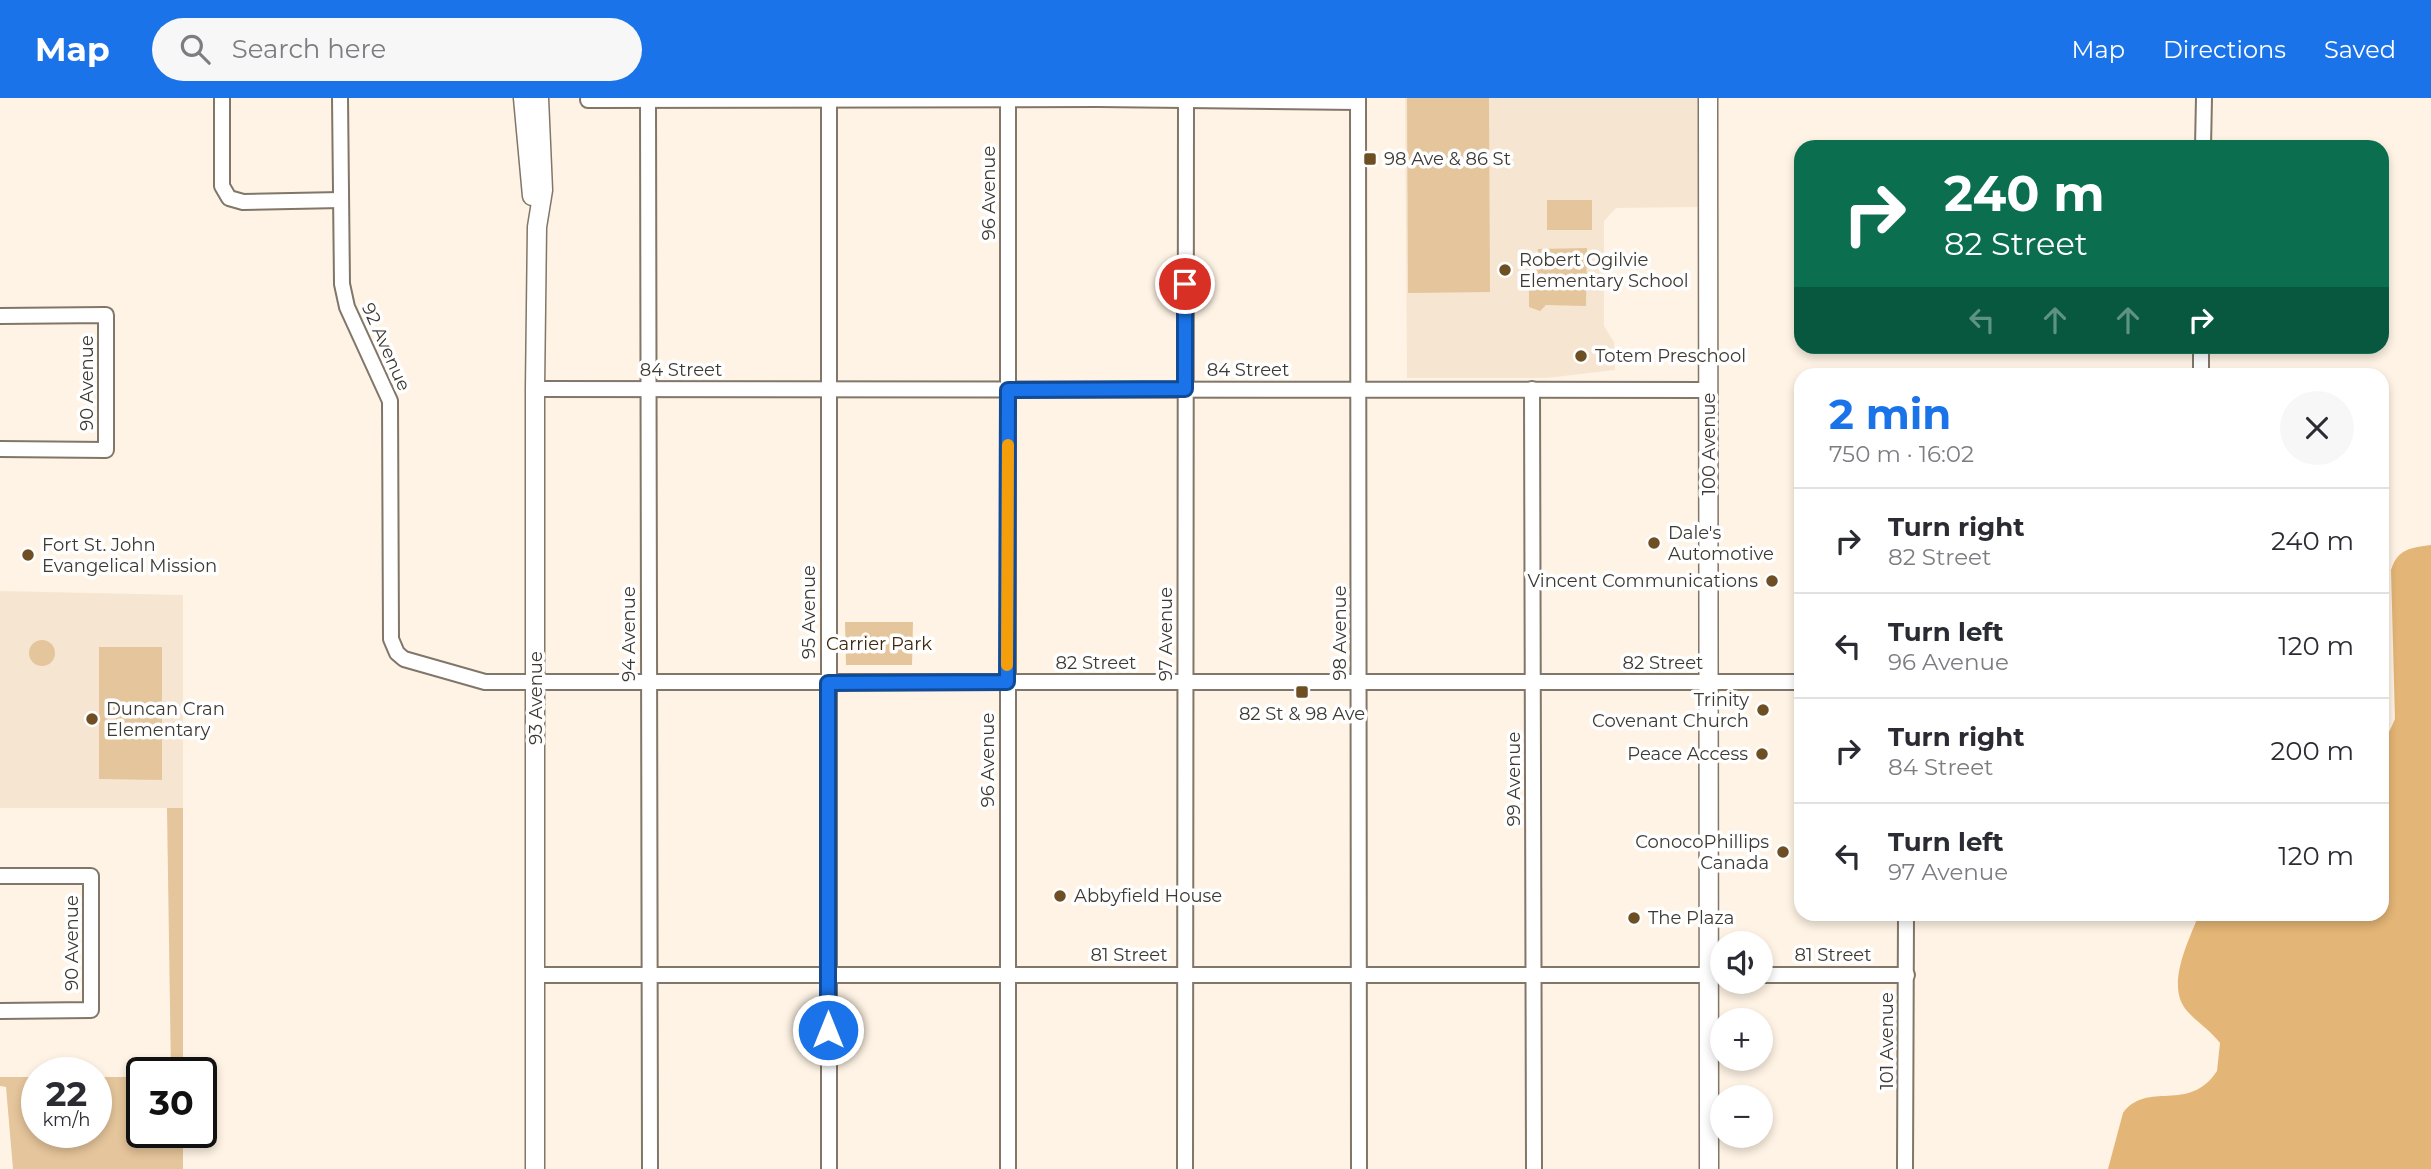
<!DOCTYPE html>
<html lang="en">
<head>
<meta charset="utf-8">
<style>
  :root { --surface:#fff; --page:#f7f7f7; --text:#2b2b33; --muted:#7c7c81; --line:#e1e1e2; --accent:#1a73e8 }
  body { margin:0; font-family:Montserrat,sans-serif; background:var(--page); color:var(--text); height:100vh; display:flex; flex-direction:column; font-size:26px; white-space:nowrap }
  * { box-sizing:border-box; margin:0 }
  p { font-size:23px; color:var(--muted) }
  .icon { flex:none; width:38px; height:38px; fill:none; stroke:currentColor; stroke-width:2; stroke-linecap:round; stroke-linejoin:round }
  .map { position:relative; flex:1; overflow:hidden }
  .details { position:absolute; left:1794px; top:270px; width:595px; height:553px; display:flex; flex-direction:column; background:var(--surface); border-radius:21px; box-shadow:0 4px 10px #0003 }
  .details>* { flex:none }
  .banner { position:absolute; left:1794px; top:42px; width:595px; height:214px; border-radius:21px; box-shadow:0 4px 10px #0003; background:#0b6e4f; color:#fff; overflow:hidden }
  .tools { position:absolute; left:1710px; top:833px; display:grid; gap:14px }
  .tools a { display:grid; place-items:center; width:63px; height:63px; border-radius:50%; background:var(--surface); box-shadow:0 4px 10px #0003; font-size:35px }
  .speed { position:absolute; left:21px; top:959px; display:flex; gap:14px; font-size:35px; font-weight:700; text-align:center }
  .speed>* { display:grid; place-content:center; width:91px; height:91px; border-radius:50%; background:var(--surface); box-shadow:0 4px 10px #0003; line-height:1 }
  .speed small { font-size:18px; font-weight:400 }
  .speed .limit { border:4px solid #111; border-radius:10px; background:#fff; color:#111 }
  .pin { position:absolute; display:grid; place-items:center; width:60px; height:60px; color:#fff; margin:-30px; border:4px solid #fff; border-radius:50%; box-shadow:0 2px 7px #0007 }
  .me { position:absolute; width:77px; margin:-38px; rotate:0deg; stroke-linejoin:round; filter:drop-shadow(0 0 5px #0008) }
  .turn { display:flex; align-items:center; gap:24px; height:147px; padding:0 35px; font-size:32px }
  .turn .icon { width:91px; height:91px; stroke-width:2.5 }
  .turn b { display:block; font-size:49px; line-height:60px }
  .lanes { display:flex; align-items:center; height:66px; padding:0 35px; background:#0003; justify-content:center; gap:35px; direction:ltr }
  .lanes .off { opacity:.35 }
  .round { display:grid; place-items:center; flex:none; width:74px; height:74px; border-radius:37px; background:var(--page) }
  .head { display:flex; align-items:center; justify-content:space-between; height:119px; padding:0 35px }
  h1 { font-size:42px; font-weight:700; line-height:52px; color:var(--accent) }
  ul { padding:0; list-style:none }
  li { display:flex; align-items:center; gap:21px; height:105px; padding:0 35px; border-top:2px solid var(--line) }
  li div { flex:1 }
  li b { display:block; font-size:26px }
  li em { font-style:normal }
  header { display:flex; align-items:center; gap:42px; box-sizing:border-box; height:98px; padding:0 35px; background:var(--accent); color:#fff }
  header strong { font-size:33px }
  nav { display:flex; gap:38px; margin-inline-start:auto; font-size:24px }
  .search { width:490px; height:63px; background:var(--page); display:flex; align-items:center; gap:18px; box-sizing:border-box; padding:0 24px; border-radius:38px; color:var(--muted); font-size:26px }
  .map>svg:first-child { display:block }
</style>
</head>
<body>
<header>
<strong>Map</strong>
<div class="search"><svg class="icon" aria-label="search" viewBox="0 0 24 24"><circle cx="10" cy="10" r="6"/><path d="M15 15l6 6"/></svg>Search here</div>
<nav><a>Map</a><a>Directions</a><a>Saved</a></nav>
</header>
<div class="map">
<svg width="2431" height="1071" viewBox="0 0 2431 1071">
  <rect width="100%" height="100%" fill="#fef3e4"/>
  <g fill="#f6e6d1">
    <polygon points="1405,0 1698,0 1699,109 1616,110 1604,123 1604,228 1614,244 1615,272 1547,280 1407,280"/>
    <polygon points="0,493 183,497 183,710 0,710"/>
  </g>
  <g fill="#e5c59b">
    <polygon points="1407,0 1489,0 1490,194 1408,195"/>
    <rect x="1547" y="102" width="45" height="30"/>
    <polygon points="1587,150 1586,208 1546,207 1540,213 1529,209 1529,191 1535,188 1538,151"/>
    <polygon points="845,524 913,524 912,567 846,567"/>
    <circle cx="42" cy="555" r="13"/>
    <polygon points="99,549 162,549 162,682 99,681"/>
    <polygon points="167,710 183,710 183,975 171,975"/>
    <polygon points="0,979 37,979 37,1034 96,1034 96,979 142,979 142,1034 183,1034 183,1071 13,1071 6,989 0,988"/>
  </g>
  <path fill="#e3b576" d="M2431,447v624h-323l15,-56c24,-33 66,1 94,-42l3,-28c-10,-13 -22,-20 -32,-31 -24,-25 1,-71 11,-98h183v-175l8,-9 5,-11 -4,-149c7,-22 20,-22 40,-25z"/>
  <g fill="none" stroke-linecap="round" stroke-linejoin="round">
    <g stroke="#807669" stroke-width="18">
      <g id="minor">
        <polyline points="222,0 222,88 229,100 243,104 341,102"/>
        <polyline points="340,0 342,186 347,209 390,303 391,541 397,555 404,561 485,584 1801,584"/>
        <polyline points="829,0 829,1071"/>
        <polyline points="1358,0 1359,1071"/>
        <polyline points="588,2 1098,1 1358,4"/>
        <polyline points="648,2 650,1071"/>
        <polyline points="2203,49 2204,0"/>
        <polyline points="0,218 106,217 106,352 0,351"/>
        <polyline points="2201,276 2201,248"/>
        <polyline points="535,291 1709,292"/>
        <polyline points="1532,291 1534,1071"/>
        <polyline points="0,778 91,778 91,912 0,913"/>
        <polyline points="536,877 1722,877"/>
        <polyline points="1760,877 1907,877"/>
        <polyline points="1008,1071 1008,0"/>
        <polyline points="1185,1071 1186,1"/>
        <polyline points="1905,1071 1906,816"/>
      </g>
    </g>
    <g stroke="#807669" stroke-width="21">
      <g id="major">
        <polyline points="523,0 532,98"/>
        <polyline points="1708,0 1709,1071"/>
        <polyline points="535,1071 535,291 537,129 543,92 539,0"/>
      </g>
    </g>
    <use href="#minor" stroke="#fff" stroke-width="14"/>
    <use href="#major" stroke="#fff" stroke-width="18"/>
  </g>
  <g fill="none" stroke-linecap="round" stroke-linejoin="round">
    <g stroke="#114b97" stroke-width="18">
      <polyline id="route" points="828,932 828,585 1007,584 1008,292 1185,291 1185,186"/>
    </g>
    <use href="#route" stroke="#1a73e8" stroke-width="12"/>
    <polyline stroke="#f59e0b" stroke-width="12" points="1007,567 1008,347"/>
  </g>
  <g fill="#6d4f23" stroke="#fff" stroke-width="2.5">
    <rect x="1363" y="54" width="14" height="14" rx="3.5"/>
    <circle cx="1505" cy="172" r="7"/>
    <circle cx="1581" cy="258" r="7"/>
    <circle cx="1654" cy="445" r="7"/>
    <circle cx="28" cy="457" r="7"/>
    <circle cx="1772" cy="483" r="7"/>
    <rect x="1295" y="587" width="14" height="14" rx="3.5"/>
    <circle cx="1763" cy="612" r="7"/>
    <circle cx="92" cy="621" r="7"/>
    <circle cx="1762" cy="656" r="7"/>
    <circle cx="1783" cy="754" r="7"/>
    <circle cx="1060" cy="798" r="7"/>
    <circle cx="1634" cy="820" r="7"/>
  </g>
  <g text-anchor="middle" stroke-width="7" stroke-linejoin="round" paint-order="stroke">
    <g font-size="18" fill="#3d3933" stroke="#fff" text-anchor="start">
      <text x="1384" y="67">98 Ave &amp; 86 St</text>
      <text x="1519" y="168">Robert Ogilvie<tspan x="1519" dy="21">Elementary School</tspan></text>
      <text x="1595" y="264">Totem Preschool</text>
      <text x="1668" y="441">Dale's<tspan x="1668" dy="21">Automotive</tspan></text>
      <text x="42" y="453">Fort St. John<tspan x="42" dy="21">Evangelical Mission</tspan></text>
      <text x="1758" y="489" text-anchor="end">Vincent Communications</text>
      <text x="1749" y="608" text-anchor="end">Trinity<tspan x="1749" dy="21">Covenant Church</tspan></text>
      <text x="106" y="617">Duncan Cran<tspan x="106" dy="21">Elementary</tspan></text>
      <text x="1302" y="622" text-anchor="middle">82 St &amp; 98 Ave</text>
      <text x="1748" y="662" text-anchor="end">Peace Access</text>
      <text x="1769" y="750" text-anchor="end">ConocoPhillips<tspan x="1769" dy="21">Canada</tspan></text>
      <text x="1074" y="804">Abbyfield House</text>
      <text x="1648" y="826">The Plaza</text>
    </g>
    <g font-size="18" fill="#3d3933" stroke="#fff">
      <text transform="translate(989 95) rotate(-90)" y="6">96 Avenue</text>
      <text transform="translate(386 249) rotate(66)" y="6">92 Avenue</text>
      <text x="681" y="278">84 Street</text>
      <text x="1248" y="278">84 Street</text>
      <text transform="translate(87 285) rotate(-90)" y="6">90 Avenue</text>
      <text transform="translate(1709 346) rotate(-90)" y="6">100 Avenue</text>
      <text transform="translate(809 514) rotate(-90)" y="6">95 Avenue</text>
      <text transform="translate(1340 535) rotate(-90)" y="6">98 Avenue</text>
      <text transform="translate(629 536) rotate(-90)" y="6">94 Avenue</text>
      <text transform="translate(1166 536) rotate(-90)" y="6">97 Avenue</text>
      <text x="1096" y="571">82 Street</text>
      <text x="1663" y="571">82 Street</text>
      <text transform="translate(536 600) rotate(-90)" y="6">93 Avenue</text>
      <text transform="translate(988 662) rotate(-90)" y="6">96 Avenue</text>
      <text transform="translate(1514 681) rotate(-90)" y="6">99 Avenue</text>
      <text transform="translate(72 845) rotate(-90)" y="6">90 Avenue</text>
      <text x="1129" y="863">81 Street</text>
      <text x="1833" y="863">81 Street</text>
      <text transform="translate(1887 943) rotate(-90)" y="6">101 Avenue</text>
    </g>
    <g font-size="18" fill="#3d2a0d" stroke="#fff">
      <text x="879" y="552">Carrier Park</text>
    </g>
  </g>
</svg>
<div class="tools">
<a><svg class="icon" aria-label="sound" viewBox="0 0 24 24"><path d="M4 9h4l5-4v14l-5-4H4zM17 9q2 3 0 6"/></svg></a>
<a>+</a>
<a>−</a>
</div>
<div class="speed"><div>22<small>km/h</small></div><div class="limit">30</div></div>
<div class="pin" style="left:1185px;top:186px;background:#d93025"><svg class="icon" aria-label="arrive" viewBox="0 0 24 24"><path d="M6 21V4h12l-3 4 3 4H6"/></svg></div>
<svg class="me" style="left:828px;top:932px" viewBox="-20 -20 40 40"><circle r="17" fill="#1a73e8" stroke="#fff" stroke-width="3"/><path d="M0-11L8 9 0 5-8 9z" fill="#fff"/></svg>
<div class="banner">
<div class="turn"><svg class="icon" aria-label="right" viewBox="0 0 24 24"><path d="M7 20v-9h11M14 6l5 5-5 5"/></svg><div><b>240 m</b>82 Street</div></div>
<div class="lanes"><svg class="icon off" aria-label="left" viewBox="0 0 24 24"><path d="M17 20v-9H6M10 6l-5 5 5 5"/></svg><svg class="icon off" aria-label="ahead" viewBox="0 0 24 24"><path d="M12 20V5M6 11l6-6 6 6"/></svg><svg class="icon off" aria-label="ahead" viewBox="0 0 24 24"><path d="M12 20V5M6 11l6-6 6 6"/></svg><svg class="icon" aria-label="right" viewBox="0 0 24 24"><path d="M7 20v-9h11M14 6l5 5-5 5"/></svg></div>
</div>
<section class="details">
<div class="head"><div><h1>2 min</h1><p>750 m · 16:02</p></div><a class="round"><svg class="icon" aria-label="close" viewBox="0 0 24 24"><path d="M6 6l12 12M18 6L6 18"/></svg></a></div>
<ul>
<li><svg class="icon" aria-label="right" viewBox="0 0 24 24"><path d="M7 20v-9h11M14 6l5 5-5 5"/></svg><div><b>Turn right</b><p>82 Street</p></div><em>240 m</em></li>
<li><svg class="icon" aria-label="left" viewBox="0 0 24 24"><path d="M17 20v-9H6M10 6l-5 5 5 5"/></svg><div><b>Turn left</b><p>96 Avenue</p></div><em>120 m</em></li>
<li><svg class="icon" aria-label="right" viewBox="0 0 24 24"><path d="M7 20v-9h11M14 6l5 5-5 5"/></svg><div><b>Turn right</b><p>84 Street</p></div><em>200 m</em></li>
<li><svg class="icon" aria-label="left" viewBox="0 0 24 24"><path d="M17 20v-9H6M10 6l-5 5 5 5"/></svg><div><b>Turn left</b><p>97 Avenue</p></div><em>120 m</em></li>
</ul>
</section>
</div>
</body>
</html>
